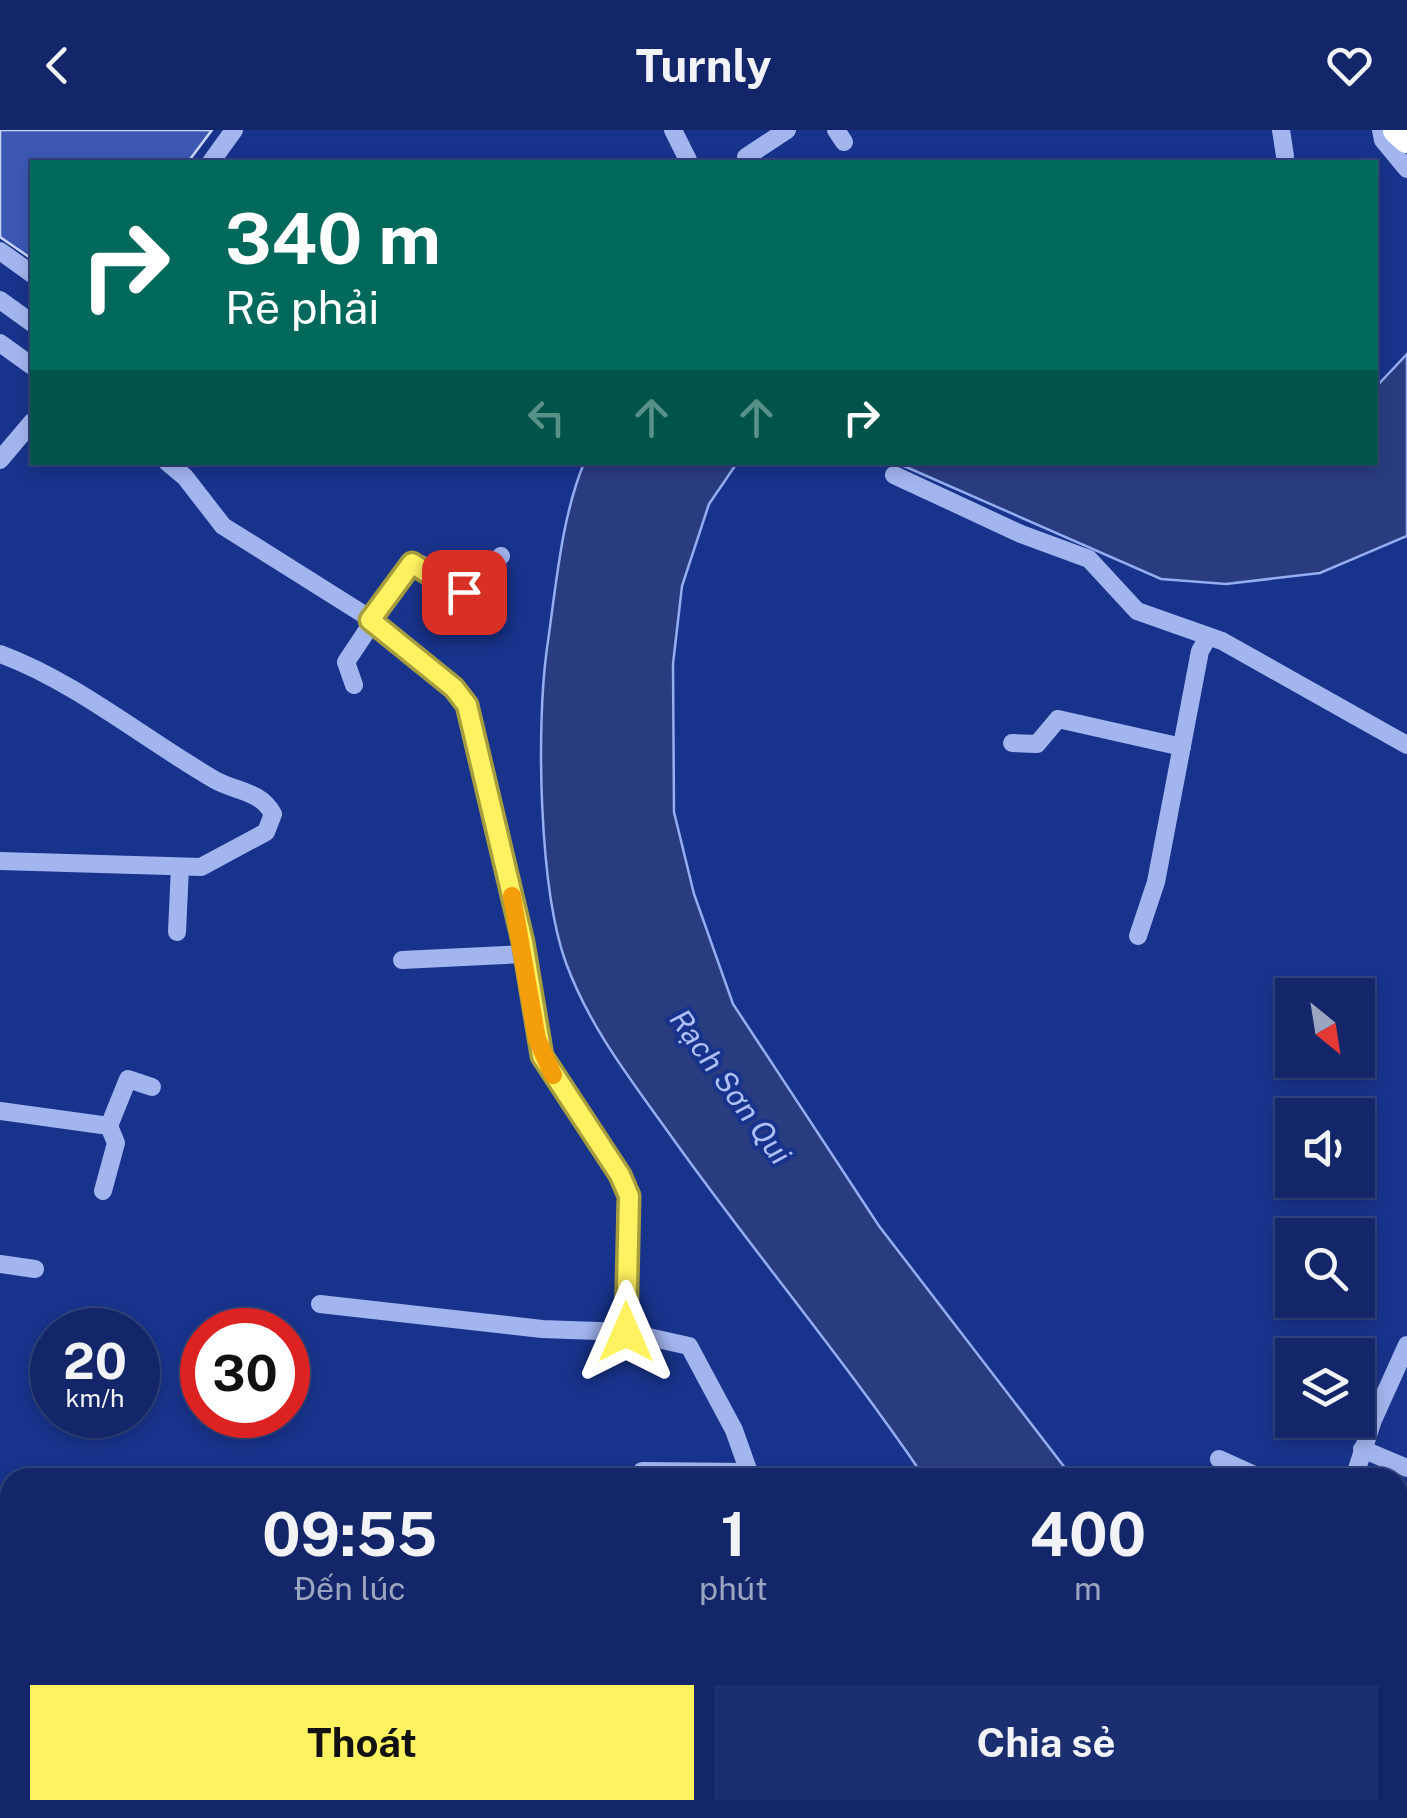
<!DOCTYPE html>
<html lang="vi">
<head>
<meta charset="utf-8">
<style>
  :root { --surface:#122669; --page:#1b2e6f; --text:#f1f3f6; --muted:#9ca5c0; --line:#31437d; --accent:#fff260 }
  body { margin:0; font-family:"Public Sans",sans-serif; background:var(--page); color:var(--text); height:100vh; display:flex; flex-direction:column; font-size:38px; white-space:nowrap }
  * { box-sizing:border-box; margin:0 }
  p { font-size:32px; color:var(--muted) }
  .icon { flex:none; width:55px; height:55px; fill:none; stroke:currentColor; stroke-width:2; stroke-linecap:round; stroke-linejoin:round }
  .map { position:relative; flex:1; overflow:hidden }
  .panel { position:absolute; left:0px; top:1338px; width:1408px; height:352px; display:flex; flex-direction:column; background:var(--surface); border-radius:30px 30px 0 0; box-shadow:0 5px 15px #0003,0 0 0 2px var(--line) }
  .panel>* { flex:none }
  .hud { position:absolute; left:30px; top:30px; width:1348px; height:305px; border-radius:0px; box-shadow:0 5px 15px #0003,0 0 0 2px var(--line); background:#00695c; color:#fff; overflow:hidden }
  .needle { width:65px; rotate:150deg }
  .buttons { position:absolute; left:1275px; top:848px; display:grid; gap:20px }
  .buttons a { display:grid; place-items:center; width:100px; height:100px; border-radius:0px; background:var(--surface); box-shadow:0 5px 15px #0003,0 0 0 2px var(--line); font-size:50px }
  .speed { position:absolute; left:30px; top:1178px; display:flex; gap:20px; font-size:50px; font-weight:700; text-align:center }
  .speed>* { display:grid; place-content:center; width:130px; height:130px; border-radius:50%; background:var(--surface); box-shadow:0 5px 15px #0003,0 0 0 2px var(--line); line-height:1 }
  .speed small { font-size:25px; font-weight:400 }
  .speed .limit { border:15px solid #d22; background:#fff; color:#111 }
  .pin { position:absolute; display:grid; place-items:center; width:85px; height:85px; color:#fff; margin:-42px; border-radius:20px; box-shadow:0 5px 15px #0006 }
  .me { position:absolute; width:110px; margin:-55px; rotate:0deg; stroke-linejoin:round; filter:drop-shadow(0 0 8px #0008) }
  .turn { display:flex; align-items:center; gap:35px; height:210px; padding:0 30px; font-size:45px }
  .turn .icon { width:130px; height:130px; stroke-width:2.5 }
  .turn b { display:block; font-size:70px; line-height:85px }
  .lanes { display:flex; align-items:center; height:95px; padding:0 30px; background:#0003; justify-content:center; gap:50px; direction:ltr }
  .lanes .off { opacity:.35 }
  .eta { display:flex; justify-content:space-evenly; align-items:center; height:170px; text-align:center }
  .eta b { font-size:60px; font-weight:700; line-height:70px }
  .primary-button { display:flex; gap:20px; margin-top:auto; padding:20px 30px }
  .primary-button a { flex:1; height:115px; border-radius:0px; background:var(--accent); color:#111; font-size:40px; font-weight:700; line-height:115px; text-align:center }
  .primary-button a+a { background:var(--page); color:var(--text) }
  header { display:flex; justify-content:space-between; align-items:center; height:130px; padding:0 30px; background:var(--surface); font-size:45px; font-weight:700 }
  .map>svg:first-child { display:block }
</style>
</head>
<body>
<header><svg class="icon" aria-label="back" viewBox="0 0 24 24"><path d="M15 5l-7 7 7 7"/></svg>Turnly<svg class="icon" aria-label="heart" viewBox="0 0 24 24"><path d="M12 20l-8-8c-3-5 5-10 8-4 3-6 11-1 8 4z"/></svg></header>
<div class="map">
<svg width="1407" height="1688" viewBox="0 0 1407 1688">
  <rect width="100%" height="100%" fill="#18338c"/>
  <g fill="#293c80" stroke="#95adf1" stroke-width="2.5">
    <polygon points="1407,224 1407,406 1320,443 1226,454 1161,449 897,333 1375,332 1375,258"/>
    <path d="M584,333h153l-28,41 -27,82 -9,78 1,148 20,82 39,110 146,222 193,251h-148c-78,-115 -167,-221 -248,-334 -41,-58 -85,-112 -110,-180 -27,-74 -30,-237 -19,-315 9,-61 14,-129 37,-185z"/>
    <rect x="1054" y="1680" width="130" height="8"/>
  </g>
  <polygon fill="#3c58b3" stroke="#c9d5fa" stroke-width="2.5" points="0,0 212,0 188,32 32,32 32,129 0,107"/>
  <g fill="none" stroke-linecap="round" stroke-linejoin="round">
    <g stroke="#a3b5ef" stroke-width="18">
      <polyline points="673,0 688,30"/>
      <polyline points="836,0 844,12"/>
      <polyline points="1281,0 1285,26"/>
      <polyline points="1381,0 1383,10 1407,39"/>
      <polyline points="746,27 787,0"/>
      <polyline points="211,32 234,0"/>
      <polyline points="0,121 32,144"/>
      <polyline points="0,170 32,193"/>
      <polyline points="0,213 32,236"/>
      <polyline points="0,330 32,292"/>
      <polyline points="167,332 185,347 223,396 371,489 454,558 467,575 523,812 542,926 620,1045 629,1067 626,1202 689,1216 734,1300 751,1348"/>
      <polyline points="894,345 1021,404 1089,429 1137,481 1222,511 1407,615"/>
      <path d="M0,524c76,28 144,85 215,126 21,12 45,10 58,34l-7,18 -65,35 -201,-6"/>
      <polyline points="354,555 346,532 412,433 421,434 459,465 501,426"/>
      <polyline points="1012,613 1037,614 1058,589 1182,617"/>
      <polyline points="177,802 180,737"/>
      <polyline points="1138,806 1156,752 1200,521 1207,509"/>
      <polyline points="402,830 524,824"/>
      <polyline points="0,981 109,996 116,1013 103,1061"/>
      <polyline points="109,996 128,949 152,957"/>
      <polyline points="0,1134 35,1139"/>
      <polyline points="320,1174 542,1199 626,1202"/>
      <polyline points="1362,1319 1407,1338"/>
      <polyline points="1219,1329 1261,1348"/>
      <polyline points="642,1341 749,1342"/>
      <polyline points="1354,1348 1373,1290 1407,1215"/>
      <polyline points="0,1444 10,1445"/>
      <polyline points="810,1680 810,1688"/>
      <polyline points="1251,1688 1254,1680"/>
    </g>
    <polyline stroke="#fff" stroke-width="28" points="1397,0 1407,9"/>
  </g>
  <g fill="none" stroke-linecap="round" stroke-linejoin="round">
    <g stroke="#a69d3e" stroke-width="25">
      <polyline id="route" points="464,462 459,464 412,433 370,490 454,558 467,575 523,812 542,926 620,1045 629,1066 626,1202"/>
    </g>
    <use href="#route" stroke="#fff260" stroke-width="18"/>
    <polyline stroke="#f59e0b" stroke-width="18" points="512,766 537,909 553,945"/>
  </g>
  <g text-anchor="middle" stroke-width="8" stroke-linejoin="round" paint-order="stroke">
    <g font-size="30" font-style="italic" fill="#afc0f6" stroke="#18338c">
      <text transform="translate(730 957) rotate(54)" y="10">Rạch Sơn Qui</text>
    </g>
  </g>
</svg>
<div class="buttons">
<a><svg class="needle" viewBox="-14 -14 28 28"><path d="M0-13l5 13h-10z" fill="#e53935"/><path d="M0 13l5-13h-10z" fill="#9ca5c0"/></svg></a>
<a><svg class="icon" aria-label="sound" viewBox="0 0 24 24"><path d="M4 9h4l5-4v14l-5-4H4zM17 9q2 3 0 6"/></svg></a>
<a><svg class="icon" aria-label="search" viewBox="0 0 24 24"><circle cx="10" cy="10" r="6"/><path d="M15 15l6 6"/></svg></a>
<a><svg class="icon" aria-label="layers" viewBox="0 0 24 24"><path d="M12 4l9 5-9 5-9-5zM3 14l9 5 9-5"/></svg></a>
</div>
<div class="speed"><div>20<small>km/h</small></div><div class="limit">30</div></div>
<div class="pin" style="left:464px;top:462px;background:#d93025"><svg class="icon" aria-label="arrive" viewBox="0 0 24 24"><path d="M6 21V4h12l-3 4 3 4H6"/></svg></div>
<svg class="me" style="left:626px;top:1202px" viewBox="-20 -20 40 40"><path d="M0-17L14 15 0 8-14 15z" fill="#fff260" stroke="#fff" stroke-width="4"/></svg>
<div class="hud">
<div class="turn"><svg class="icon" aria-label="right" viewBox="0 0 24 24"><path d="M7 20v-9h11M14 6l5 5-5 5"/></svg><div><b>340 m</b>Rẽ phải</div></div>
<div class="lanes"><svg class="icon off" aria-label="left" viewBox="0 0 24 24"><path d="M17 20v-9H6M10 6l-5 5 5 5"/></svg><svg class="icon off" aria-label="ahead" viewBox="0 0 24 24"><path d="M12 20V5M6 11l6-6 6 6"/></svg><svg class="icon off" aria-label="ahead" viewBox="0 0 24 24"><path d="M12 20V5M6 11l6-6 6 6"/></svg><svg class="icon" aria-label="right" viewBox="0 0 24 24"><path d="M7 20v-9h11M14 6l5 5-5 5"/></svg></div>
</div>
<section class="panel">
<div class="eta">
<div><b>09:55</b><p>Đến lúc</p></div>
<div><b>1</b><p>phút</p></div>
<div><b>400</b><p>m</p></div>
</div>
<div class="primary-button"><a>Thoát</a><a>Chia sẻ</a></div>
</section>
</div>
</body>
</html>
